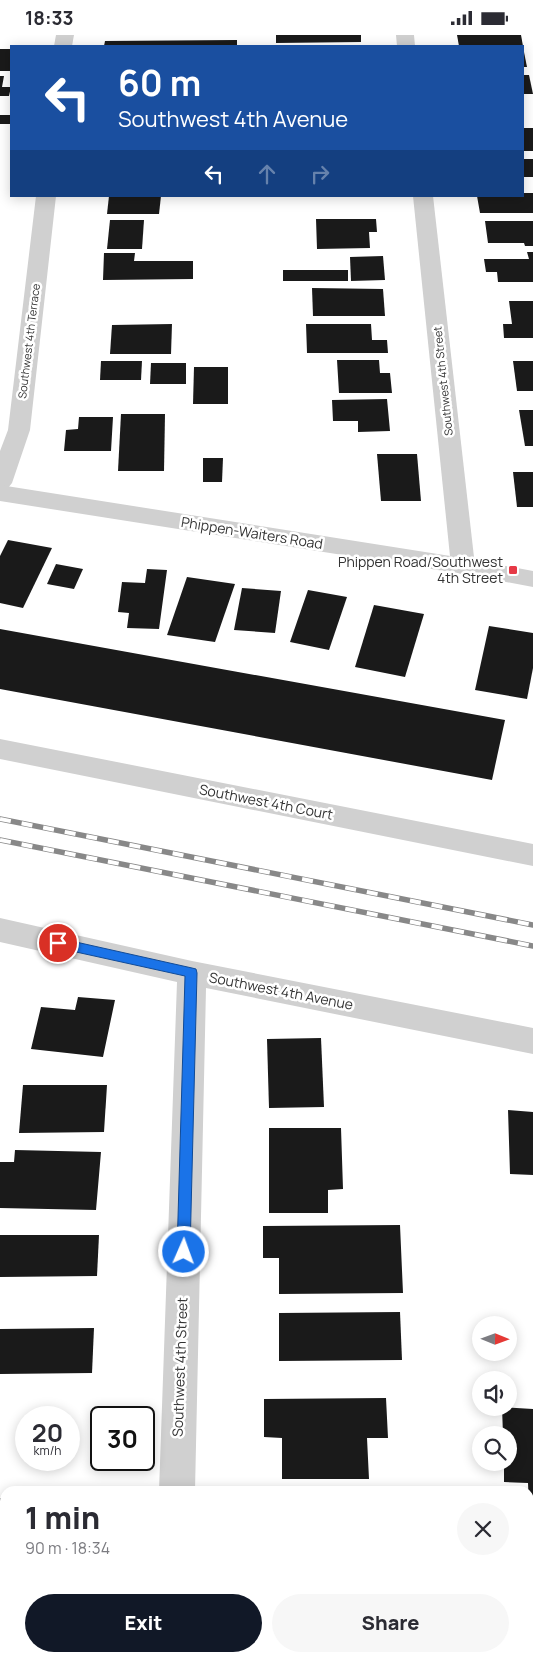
<!DOCTYPE html>
<html lang="en">
<head>
<meta charset="utf-8">
<style>
  :root { --surface:#fff; --page:#f7f7f7; --text:#2b2b33; --muted:#7c7c81; --accent:#111827 }
  body { margin:0; font-family:Manrope,sans-serif; background:var(--page); color:var(--text); height:100vh; display:flex; flex-direction:column; font-size:19px; white-space:nowrap }
  * { box-sizing:border-box; margin:0 }
  p { font-size:16px; color:var(--muted) }
  .icon { flex:none; width:28px; height:28px; fill:none; stroke:currentColor; stroke-width:2; stroke-linecap:round; stroke-linejoin:round }
  .map { position:relative; flex:1; overflow:hidden }
  .details { position:absolute; left:0px; top:1451px; width:534px; height:176px; display:flex; flex-direction:column; background:var(--surface); border-radius:15px 15px 0 0; box-shadow:0 2px 12px #0003 }
  .details>* { flex:none }
  .banner { position:absolute; left:10px; top:10px; width:514px; height:152px; border-radius:0px; box-shadow:0 2px 12px #0003; background:#1a4fa0; color:#fff; overflow:hidden }
  .needle { width:32px; rotate:91deg }
  .buttons { position:absolute; left:472px; top:1281px; display:grid; gap:10px }
  .buttons a { display:grid; place-items:center; width:45px; height:45px; border-radius:50%; background:var(--surface); box-shadow:0 2px 12px #0003; font-size:25px }
  .speed { position:absolute; left:15px; top:1371px; display:flex; gap:10px; font-size:25px; font-weight:700; text-align:center }
  .speed>* { display:grid; place-content:center; width:65px; height:65px; border-radius:50%; background:var(--surface); box-shadow:0 2px 12px #0003; line-height:1 }
  .speed small { font-size:12px; font-weight:400 }
  .speed .limit { border:2px solid #111; border-radius:8px; background:#fff; color:#111 }
  .pin { position:absolute; display:grid; place-items:center; width:42px; height:42px; color:#fff; margin:-21px; border:2px solid #fff; border-radius:50%; box-shadow:0 1px 5px #0007 }
  .me { position:absolute; width:55px; margin:-28px; rotate:2deg; stroke-linejoin:round; filter:drop-shadow(0 0 4px #0008) }
  .turn { display:flex; align-items:center; gap:18px; height:105px; padding:0 25px; font-size:22px }
  .turn .icon { width:65px; height:65px; stroke-width:2.5 }
  .turn b { display:block; font-size:35px; line-height:42px }
  .lanes { display:flex; align-items:center; height:48px; padding:0 25px; background:#0003; justify-content:center; gap:25px; direction:ltr }
  .lanes .off { opacity:.35 }
  .round { display:grid; place-items:center; flex:none; width:52px; height:52px; border-radius:26px; background:var(--page) }
  .overview { display:flex; align-items:center; justify-content:space-between; height:85px; padding:0 25px }
  h1 { font-size:30px; font-weight:800; line-height:38px }
  .primary-button { display:flex; gap:10px; margin-top:auto; padding:10px 25px }
  .primary-button a { flex:1; height:58px; border-radius:30px; background:var(--accent); color:#fff; font-size:20px; font-weight:800; line-height:58px; text-align:center }
  .primary-button a+a { background:var(--page); color:var(--text) }
  .status { display:flex; justify-content:space-between; align-items:center; height:35px; padding:0 25px; background:var(--surface); direction:ltr }
  .status svg { height:14px; fill:currentColor }
  .map>svg:first-child { display:block }
</style>
</head>
<body>
<div class="status"><b>18:33</b><svg viewBox="0 0 49 12"><path d="M0 12V9h3v3zM5 12V6h3v6zM10 12V3h3v9zM15 12V0h3v12zM26 1h20v11H26zM47 4h2v5h-2z"/></svg></div>
<div class="map">
<svg width="533" height="1627" viewBox="0 0 533 1627">
  <rect width="100%" height="100%" fill="#fff"/>
  <g fill="#1a1a1a">
    <polygon points="276,0 361,0 361,7 276,8"/>
    <polygon points="457,0 521,0 523,11 459,11"/>
    <polygon points="237,5 237,11 104,11 105,6"/>
    <polygon points="522,12 523,12 527,32 522,32"/>
    <polygon points="0,14 11,14 10,36 0,36"/>
    <polygon points="522,40 529,40 533,59 522,59"/>
    <polygon points="0,41 4,41 2,52 11,52 9,61 0,61"/>
    <rect x="0" y="80" width="11" height="9"/>
    <rect x="522" y="93" width="11" height="23"/>
    <rect x="522" y="124" width="11" height="18"/>
    <polygon points="522,158 533,158 533,178 480,178 477,161 522,161"/>
    <polygon points="109,161 161,161 159,179 107,179"/>
    <polygon points="316,184 376,184 377,197 369,197 370,213 317,214"/>
    <polygon points="110,185 144,185 142,214 107,214"/>
    <polygon points="485,186 533,186 533,211 525,211 524,208 488,208"/>
    <polygon points="527,217 533,217 533,247 498,247 497,237 486,237 484,224 529,224"/>
    <polygon points="104,218 135,218 134,226 193,226 193,244 103,245"/>
    <polygon points="383,221 385,245 351,246 350,222"/>
    <rect x="283" y="235" width="65" height="11"/>
    <polygon points="312,253 383,254 385,281 313,281"/>
    <polygon points="509,266 533,266 533,303 504,303 503,289 512,289"/>
    <polygon points="172,289 171,319 110,319 112,290"/>
    <polygon points="306,289 371,289 372,305 387,305 388,318 307,318"/>
    <polygon points="337,325 379,325 380,338 390,338 392,358 339,358"/>
    <polygon points="101,326 142,326 141,345 100,345"/>
    <polygon points="513,326 533,326 533,356 517,356"/>
    <polygon points="151,328 186,328 186,349 150,349"/>
    <polygon points="194,332 228,332 228,369 193,369"/>
    <polygon points="387,364 390,396 358,397 358,386 333,386 332,365"/>
    <polygon points="519,375 533,375 533,411 525,411"/>
    <polygon points="121,379 165,379 164,436 118,436"/>
    <polygon points="79,382 113,382 111,416 64,416 66,395 78,394"/>
    <polygon points="377,419 417,419 421,466 381,466"/>
    <polygon points="203,423 223,423 222,447 203,447"/>
    <polygon points="513,437 533,437 533,472 517,472"/>
    <polygon points="8,505 52,513 23,573 0,568 0,521"/>
    <polygon points="56,529 83,534 74,554 47,549"/>
    <polygon points="147,534 167,535 159,594 127,593 129,578 118,577 122,547 145,548"/>
    <polygon points="187,542 235,549 215,607 167,600"/>
    <polygon points="242,553 281,556 275,598 234,595"/>
    <polygon points="308,555 347,562 329,615 290,607"/>
    <polygon points="374,570 424,579 405,642 355,632"/>
    <polygon points="489,591 533,598 533,633 527,664 475,655"/>
    <polygon points="0,594 505,685 492,745 0,654"/>
    <polygon points="78,962 115,965 103,1022 31,1014 41,972 75,975"/>
    <polygon points="321,1003 324,1072 269,1073 267,1004"/>
    <polygon points="23,1050 107,1050 104,1097 19,1098"/>
    <polygon points="508,1075 533,1077 533,1140 510,1139"/>
    <polygon points="269,1093 341,1093 343,1154 328,1155 328,1178 269,1178"/>
    <polygon points="15,1115 101,1117 96,1175 0,1173 0,1127 14,1127"/>
    <polygon points="400,1190 403,1258 279,1259 279,1223 263,1223 263,1191"/>
    <polygon points="0,1200 99,1200 97,1241 0,1242"/>
    <polygon points="400,1277 402,1325 279,1326 279,1278"/>
    <polygon points="94,1293 92,1338 0,1339 0,1294"/>
    <polygon points="386,1363 388,1403 367,1403 369,1444 282,1444 282,1403 264,1402 264,1364"/>
    <polygon points="502,1372 533,1374 533,1473 529,1473 528,1448 504,1447 504,1428 509,1428 509,1400 503,1400"/>
    <rect x="0" y="1463" width="5" height="73"/>
    <polygon points="0,1581 5,1581 5,1622 61,1622 61,1627 0,1627"/>
    <rect x="276" y="1622" width="134" height="5"/>
  </g>
  <g fill="none" stroke-linecap="round" stroke-linejoin="round">
    <g fill="#d0d0d0" fill-rule="evenodd">
      <polygon points="56,0 74,0 72,11 54,11"/>
      <polygon points="396,0 414,0 415,11 397,11"/>
      <polygon points="36,161 56,161 30,395 12,448 8,453 0,456 0,416 8,395"/>
      <polygon points="413,161 433,161 475,531 472,537 463,539 454,537 451,531"/>
      <polygon points="0,704 533,809 533,831 0,724"/>
      <polygon points="0,883 192,926 533,993 533,1019 206,953 195,1456 159,1456 177,947 0,907"/>
      <rect x="153" y="1622" width="38" height="5"/>
    </g>
    <polygon fill="#d0d0d0" fill-rule="evenodd" points="0,450 463,523 533,536 533,552 463,539 0,466"/>
    <g stroke="#888" stroke-width="5.5">
      <g id="rail">
        <polyline points="0,784 533,890"/>
        <polyline points="0,805 533,911"/>
      </g>
    </g>
    <use href="#rail" stroke="#fff" stroke-width="4" stroke-dasharray="11" stroke-linecap="butt"/>
  </g>
  <polygon fill="#1a73e8" stroke="#114b97" points="58,903 192,933 196,934 197,938 190,1217 188,1221 184,1223 179,1221 177,1217 185,941 58,913 53,912 52,908 53,905"/>
  <rect fill="#e63946" stroke="#fff" stroke-width="2" x="508" y="530" width="10" height="10" rx="2.5"/>
  <g text-anchor="middle" stroke-width="5" stroke-linejoin="round" paint-order="stroke">
    <g font-size="11" fill="#333" stroke="#fff">
      <text transform="translate(29 306) rotate(-83)" y="4">Southwest 4th Terrace</text>
      <text transform="translate(443 346) rotate(-96)" y="4">Southwest 4th Street</text>
    </g>
    <g font-size="14" fill="#333" stroke="#fff">
      <text transform="translate(252 498) rotate(9)" y="5">Phippen-Waiters Road</text>
      <text transform="translate(266 767) rotate(11)" y="5">Southwest 4th Court</text>
      <text transform="translate(281 956) rotate(11)" y="5">Southwest 4th Avenue</text>
      <text transform="translate(180 1332) rotate(-88)" y="5">Southwest 4th Street</text>
    </g>
    <g font-size="14" fill="#333" stroke="#fff" text-anchor="end">
      <text x="503" y="532">Phippen Road/Southwest<tspan x="503" dy="16">4th Street</tspan></text>
    </g>
  </g>
</svg>
<div class="buttons">
<a><svg class="needle" viewBox="-14 -14 28 28"><path d="M0-13l5 13h-10z" fill="#e53935"/><path d="M0 13l5-13h-10z" fill="#7c7c81"/></svg></a>
<a><svg class="icon" aria-label="sound" viewBox="0 0 24 24"><path d="M4 9h4l5-4v14l-5-4H4zM17 9q2 3 0 6"/></svg></a>
<a><svg class="icon" aria-label="search" viewBox="0 0 24 24"><circle cx="10" cy="10" r="6"/><path d="M15 15l6 6"/></svg></a>
</div>
<div class="speed"><div>20<small>km/h</small></div><div class="limit">30</div></div>
<div class="pin" style="left:58px;top:908px;background:#d93025"><svg class="icon" aria-label="arrive" viewBox="0 0 24 24"><path d="M6 21V4h12l-3 4 3 4H6"/></svg></div>
<svg class="me" style="left:184px;top:1217px" viewBox="-20 -20 40 40"><circle r="17" fill="#1a73e8" stroke="#fff" stroke-width="3"/><path d="M0-11L8 9 0 5-8 9z" fill="#fff"/></svg>
<div class="banner">
<div class="turn"><svg class="icon" aria-label="left" viewBox="0 0 24 24"><path d="M17 20v-9H6M10 6l-5 5 5 5"/></svg><div><b>60 m</b>Southwest 4th Avenue</div></div>
<div class="lanes"><svg class="icon" aria-label="left" viewBox="0 0 24 24"><path d="M17 20v-9H6M10 6l-5 5 5 5"/></svg><svg class="icon off" aria-label="ahead" viewBox="0 0 24 24"><path d="M12 20V5M6 11l6-6 6 6"/></svg><svg class="icon off" aria-label="right" viewBox="0 0 24 24"><path d="M7 20v-9h11M14 6l5 5-5 5"/></svg></div>
</div>
<section class="details">
<div class="overview"><div><h1>1 min</h1><p>90 m · 18:34</p></div><a class="round"><svg class="icon" aria-label="close" viewBox="0 0 24 24"><path d="M6 6l12 12M18 6L6 18"/></svg></a></div>
<div class="primary-button"><a>Exit</a><a>Share</a></div>
</section>
</div>
</body>
</html>
